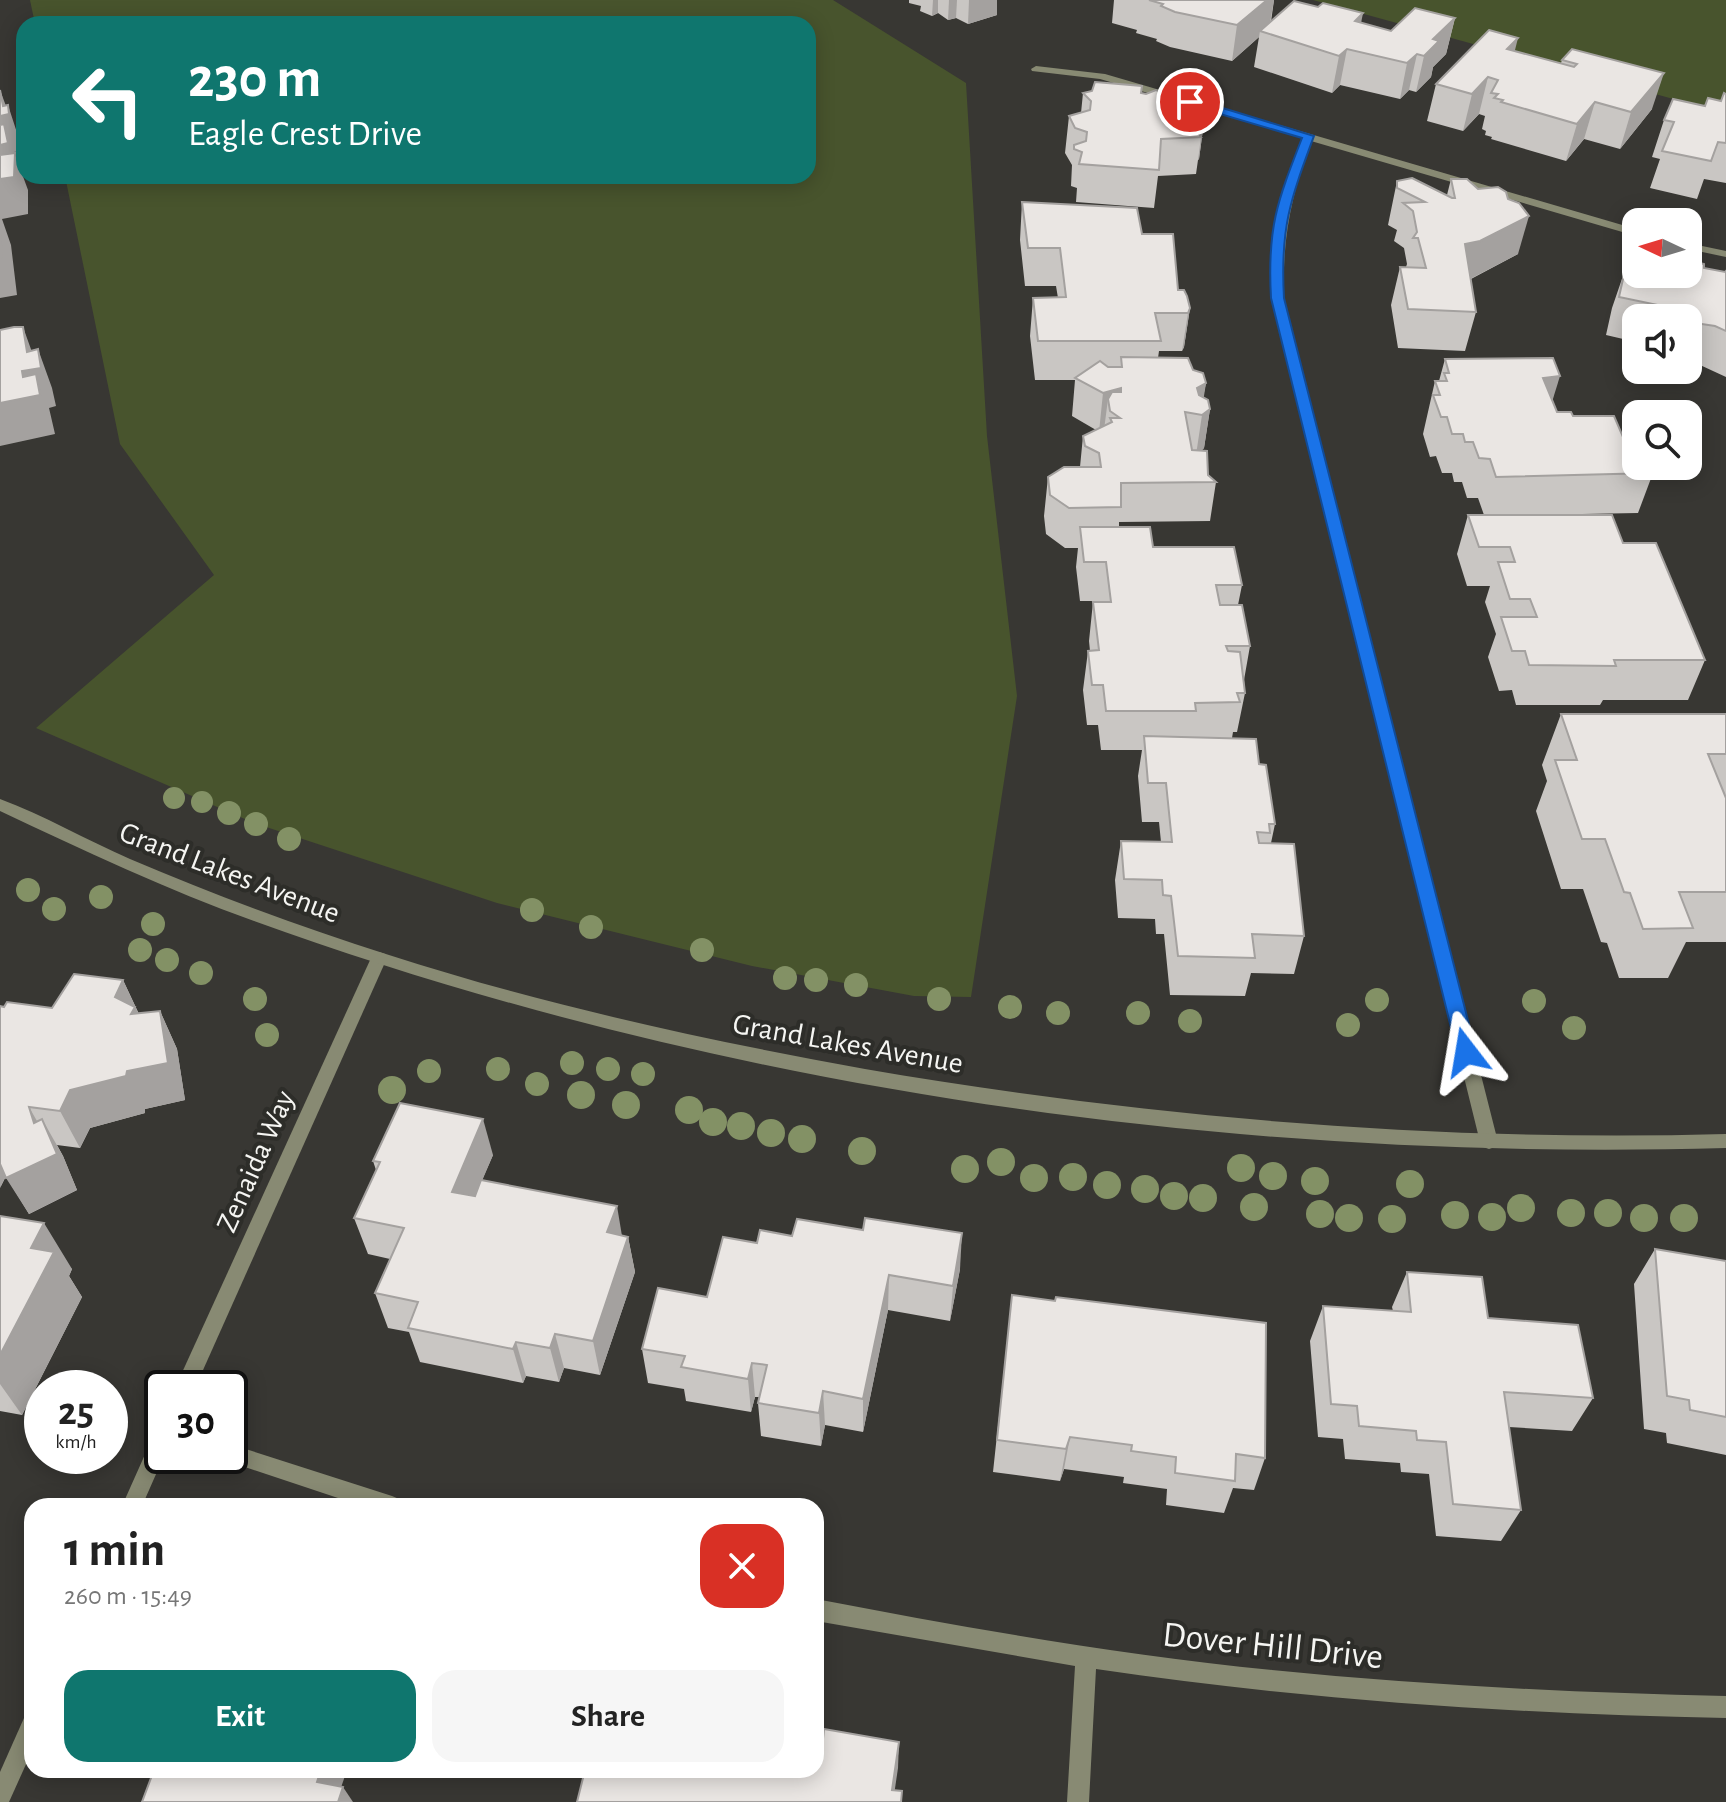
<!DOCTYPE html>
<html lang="en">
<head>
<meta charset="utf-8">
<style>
  :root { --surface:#fff; --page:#f6f6f6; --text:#222; --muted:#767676; --accent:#0f766e }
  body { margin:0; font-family:"Alegreya Sans",sans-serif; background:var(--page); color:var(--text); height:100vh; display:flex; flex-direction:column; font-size:30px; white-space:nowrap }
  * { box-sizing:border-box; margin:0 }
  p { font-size:26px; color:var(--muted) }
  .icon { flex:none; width:44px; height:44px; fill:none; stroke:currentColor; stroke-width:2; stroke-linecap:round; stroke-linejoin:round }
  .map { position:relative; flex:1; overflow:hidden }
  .drawer { position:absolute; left:24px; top:1498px; width:800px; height:280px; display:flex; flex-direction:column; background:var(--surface); border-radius:24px; box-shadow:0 4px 20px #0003 }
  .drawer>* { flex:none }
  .hud { position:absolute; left:16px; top:16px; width:800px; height:168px; border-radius:24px; box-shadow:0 4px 20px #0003; background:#0f766e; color:#fff; overflow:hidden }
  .needle { width:52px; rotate:274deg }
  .fabs { position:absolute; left:1622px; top:208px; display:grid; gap:16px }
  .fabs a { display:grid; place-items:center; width:80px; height:80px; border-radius:16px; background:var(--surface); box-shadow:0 4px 20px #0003; font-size:40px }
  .speed { position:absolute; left:24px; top:1370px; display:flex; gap:16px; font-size:40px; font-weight:700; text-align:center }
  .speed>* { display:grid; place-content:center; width:104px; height:104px; border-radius:50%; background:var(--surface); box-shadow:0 4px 20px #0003; line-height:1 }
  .speed small { font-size:20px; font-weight:400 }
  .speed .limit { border:4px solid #111; border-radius:12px; background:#fff; color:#111 }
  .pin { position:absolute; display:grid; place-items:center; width:68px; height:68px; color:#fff; margin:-34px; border:4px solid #fff; border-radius:50%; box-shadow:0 2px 8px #0007 }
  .me { position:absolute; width:88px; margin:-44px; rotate:346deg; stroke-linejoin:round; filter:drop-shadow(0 0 6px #0008) }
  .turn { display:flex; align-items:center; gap:28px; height:168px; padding:0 40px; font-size:36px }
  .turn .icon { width:104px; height:104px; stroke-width:2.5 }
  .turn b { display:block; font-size:56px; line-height:68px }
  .round { display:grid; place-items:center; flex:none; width:84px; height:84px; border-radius:24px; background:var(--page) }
  .summary { display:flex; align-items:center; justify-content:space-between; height:136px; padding:0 40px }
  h1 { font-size:48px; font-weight:600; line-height:60px }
  .primary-button { display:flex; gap:16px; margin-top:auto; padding:16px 40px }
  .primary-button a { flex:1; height:92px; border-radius:24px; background:var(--accent); color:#fff; font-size:32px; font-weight:600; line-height:92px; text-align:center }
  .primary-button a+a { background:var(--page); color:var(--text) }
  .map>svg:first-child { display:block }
</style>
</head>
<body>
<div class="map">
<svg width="1726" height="1802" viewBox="0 0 1726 1802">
  <rect width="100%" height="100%" fill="#383733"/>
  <g fill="#48542d">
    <polygon points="30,0 833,0 966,83 987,436 1017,696 971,997 914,996 752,966 497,903 254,823 36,728 214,575 120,444 65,176 808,176 808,24 35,24"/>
    <polygon points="1313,0 1726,0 1726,109 1677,100"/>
  </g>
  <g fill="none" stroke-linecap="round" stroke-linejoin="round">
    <g fill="#888a73" fill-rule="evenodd">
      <path d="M1036,66l69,8 531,155v7l-325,-95c-20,55 -29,98 -27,157l214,844 -3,5 -6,2 -6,-2 -3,-5 -208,-844c-2,-60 9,-104 30,-160l-202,-59 -68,-8 -1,-2z"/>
      <polygon points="1688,243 1726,251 1726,257 1688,249"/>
      <polygon points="379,952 385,954 387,958 195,1388 175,1388 371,958 373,954"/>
      <polygon points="162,1430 162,1456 164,1456 142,1506 122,1506 155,1432"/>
      <polygon points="230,1444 392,1496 399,1499 402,1506 362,1506 230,1462 221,1456 230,1456"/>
      <path d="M816,1599c151,29 303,56 456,71 151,15 302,23 454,26v22c-211,-4 -421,-18 -630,-49l-7,133h-22l8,-136 -259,-45z"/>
      <polygon points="32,1715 32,1751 9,1802 0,1802 0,1772 24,1718"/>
    </g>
    <path fill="#888a73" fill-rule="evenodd" d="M0,799c44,16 86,41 130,60 84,36 171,68 259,96 155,50 316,85 476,114 285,49 572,73 861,65v14c-496,14 -1005,-58 -1472,-227 -87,-31 -171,-71 -254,-110z"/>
  </g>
  <g fill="#839165">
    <circle cx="174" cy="798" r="11"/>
    <circle cx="202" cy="802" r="11"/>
    <circle cx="229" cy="813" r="12"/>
    <circle cx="256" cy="824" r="12"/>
    <circle cx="289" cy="839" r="12"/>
    <circle cx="28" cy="890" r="12"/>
    <circle cx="101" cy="897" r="12"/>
    <circle cx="54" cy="909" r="12"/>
    <circle cx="532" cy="910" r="12"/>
    <circle cx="153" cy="924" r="12"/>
    <circle cx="591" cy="927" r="12"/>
    <circle cx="140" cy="950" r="12"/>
    <circle cx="702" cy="950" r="12"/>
    <circle cx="167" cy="960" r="12"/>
    <circle cx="201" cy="973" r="12"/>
    <circle cx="785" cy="978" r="12"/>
    <circle cx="816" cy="980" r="12"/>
    <circle cx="856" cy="985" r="12"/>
    <circle cx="255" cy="999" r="12"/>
    <circle cx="939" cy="999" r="12"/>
    <circle cx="1377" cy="1000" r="12"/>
    <circle cx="1534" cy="1001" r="12"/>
    <circle cx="1010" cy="1007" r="12"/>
    <circle cx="1058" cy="1013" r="12"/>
    <circle cx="1138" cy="1013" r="12"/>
    <circle cx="1190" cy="1021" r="12"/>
    <circle cx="1348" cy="1025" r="12"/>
    <circle cx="1574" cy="1028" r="12"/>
    <circle cx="267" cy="1035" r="12"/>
    <circle cx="572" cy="1063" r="12"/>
    <circle cx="498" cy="1069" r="12"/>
    <circle cx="608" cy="1069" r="12"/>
    <circle cx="429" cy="1071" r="12"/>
    <circle cx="643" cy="1074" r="12"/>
    <circle cx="537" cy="1084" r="12"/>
    <circle cx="392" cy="1090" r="14"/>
    <circle cx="581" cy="1095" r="14"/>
    <circle cx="626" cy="1105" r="14"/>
    <circle cx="689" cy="1110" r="14"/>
    <circle cx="713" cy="1122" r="14"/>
    <circle cx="741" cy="1126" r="14"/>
    <circle cx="771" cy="1133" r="14"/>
    <circle cx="802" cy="1139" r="14"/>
    <circle cx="862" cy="1151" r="14"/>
    <circle cx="1001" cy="1162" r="14"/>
    <circle cx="1241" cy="1168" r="14"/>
    <circle cx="965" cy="1169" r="14"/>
    <circle cx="1273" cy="1176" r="14"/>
    <circle cx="1073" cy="1177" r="14"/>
    <circle cx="1034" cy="1178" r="14"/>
    <circle cx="1315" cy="1181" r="14"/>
    <circle cx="1410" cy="1184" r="14"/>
    <circle cx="1107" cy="1185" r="14"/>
    <circle cx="1145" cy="1189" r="14"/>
    <circle cx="1174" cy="1196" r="14"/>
    <circle cx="1203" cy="1198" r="14"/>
    <circle cx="1254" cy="1207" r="14"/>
    <circle cx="1521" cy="1208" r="14"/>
    <circle cx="1571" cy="1213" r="14"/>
    <circle cx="1608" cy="1213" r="14"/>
    <circle cx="1320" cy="1214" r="14"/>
    <circle cx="1455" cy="1215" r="14"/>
    <circle cx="1492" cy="1217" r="14"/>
    <circle cx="1349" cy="1218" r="14"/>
    <circle cx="1644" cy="1218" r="14"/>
    <circle cx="1684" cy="1218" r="14"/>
    <circle cx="1392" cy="1219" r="14"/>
  </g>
  <g fill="#c9c6c3">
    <polygon points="909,0 997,0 997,15 968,24 956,18 948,20 938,13 932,16 920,11 921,6 909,3"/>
    <polygon points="1114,0 1274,0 1271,22 1361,23 1391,31 1455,18 1446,54 1433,67 1431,77 1416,92 1409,90 1400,99 1340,85 1332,93 1254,67 1259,37 1232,61 1170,47 1156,41 1157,39 1136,33 1137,30 1112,23"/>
    <polygon points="1572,49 1652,109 1620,149 1584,139 1566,161 1491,139 1492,137 1485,135 1486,131 1482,129 1485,116 1479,114 1463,131 1427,121 1436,84 1514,51 1561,63 1562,60"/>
    <polygon points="1083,93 1141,93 1176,98 1173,118 1204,122 1199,159 1198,160 1196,174 1158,176 1154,208 1076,202 1077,188 1071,186 1072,165 1065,153 1069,116 1081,113"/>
    <polygon points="1726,94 1726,183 1704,179 1697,199 1650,188 1660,159 1652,157 1664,120 1721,101"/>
    <polygon points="1451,179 1518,254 1471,279 1476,312 1465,351 1398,348 1391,305 1400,267 1406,267 1407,264 1404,248 1394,241 1397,230 1388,225 1397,181 1447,195"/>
    <polygon points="1022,202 1142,234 1190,308 1184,347 1182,351 1159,351 1158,358 1193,370 1206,383 1203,397 1210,409 1204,448 1201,451 1208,475 1216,482 1210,521 1119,522 1119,527 1153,547 1242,585 1238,605 1250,646 1244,680 1245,693 1237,732 1233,732 1232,738 1259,764 1275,824 1271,843 1304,936 1294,974 1251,973 1245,996 1170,995 1164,934 1156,934 1155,919 1118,918 1115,880 1121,841 1161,842 1159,822 1142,822 1138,776 1142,750 1101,750 1098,725 1087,725 1083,690 1088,651 1090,651 1089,641 1093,602 1101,601 1080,601 1076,567 1078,548 1065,548 1046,534 1044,516 1048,477 1080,467 1083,436 1096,430 1072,416 1075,380 1035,380 1030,336 1033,298 1058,298 1056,286 1025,286 1020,240"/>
    <polygon points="1704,268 1725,272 1726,271 1726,377 1700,365 1688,363 1688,318 1636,318 1636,342 1606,335 1612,308 1625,270 1658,276"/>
    <polygon points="1445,359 1552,401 1557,412 1573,416 1623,437 1653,473 1638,513 1527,515 1623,543 1705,660 1688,700 1603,700 1600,705 1516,705 1512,690 1499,691 1488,657 1496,634 1485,602 1490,586 1467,586 1457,554 1468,515 1484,515 1478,498 1467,498 1462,482 1454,482 1452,473 1442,473 1436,456 1430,457 1423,434 1435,381 1439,381"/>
    <polygon points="1561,714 1726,714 1726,942 1686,942 1668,978 1619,978 1607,943 1601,942 1583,889 1561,889 1536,811 1547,781 1542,765"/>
    <polygon points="123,980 139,1014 160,1011 177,1049 185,1100 145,1109 145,1113 90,1128 80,1148 57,1145 63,1156 77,1190 29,1214 6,1176 0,1188 52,1008"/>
    <polygon points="493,1155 482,1180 622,1235 628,1237 635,1272 600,1375 564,1368 559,1382 526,1376 523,1383 420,1362 409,1332 388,1328 375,1293 390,1259 368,1254 354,1218 376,1170 373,1161"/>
    <polygon points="0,1216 72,1269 69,1276 82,1297 22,1415 0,1411"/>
    <polygon points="757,1243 960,1269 950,1321 888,1310 863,1432 825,1425 821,1446 761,1436 758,1403 759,1397 755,1397 751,1412 686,1401 684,1389 648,1383 642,1349 707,1297"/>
    <polygon points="1655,1249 1726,1261 1726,1455 1667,1443 1666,1433 1644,1429 1634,1284"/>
    <polygon points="1407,1272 1488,1318 1593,1398 1572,1431 1509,1427 1521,1510 1501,1541 1436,1536 1429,1474 1401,1472 1400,1463 1345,1459 1343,1439 1318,1437 1310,1341 1323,1306 1393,1311 1392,1307"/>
    <polygon points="1012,1295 1265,1458 1254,1490 1233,1488 1224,1513 1166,1505 1167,1489 1123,1483 1124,1477 1064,1469 1060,1481 993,1472"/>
    <polygon points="488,1770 517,1770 515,1775"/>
  </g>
  <g fill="#a4a19f">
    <polygon points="933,0 938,0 938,13 932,16"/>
    <polygon points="949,0 957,0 956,18 948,20"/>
    <polygon points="969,0 997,0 997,15 968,24"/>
    <polygon points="1267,0 1274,0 1269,29 1260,31 1259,37 1232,61 1237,25"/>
    <polygon points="1363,13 1356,49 1355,21"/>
    <polygon points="1455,18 1446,54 1433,67 1431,77 1416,92 1424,56 1433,39"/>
    <polygon points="1518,38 1509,74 1507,49"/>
    <polygon points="1347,49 1340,85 1332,93 1339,56"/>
    <polygon points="1417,54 1409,90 1400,99 1407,63"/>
    <polygon points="1664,73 1652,109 1620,149 1631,112"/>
    <polygon points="1488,77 1479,114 1463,131 1472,94"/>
    <polygon points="0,90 9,114 8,105 20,142 22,151 14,152 28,190 28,214 2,219 11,245 17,295 0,298 0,116 3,106"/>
    <polygon points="1176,98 1171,134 1165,107"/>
    <polygon points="1595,102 1584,139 1566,161 1577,124"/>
    <polygon points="1204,122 1199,159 1198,160 1201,137 1196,130"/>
    <polygon points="1529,216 1518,254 1470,279 1465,244"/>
    <polygon points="1190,308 1184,347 1182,351 1188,313"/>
    <polygon points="23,327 37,366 38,349 52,388 56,406 49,408 55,434 0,446 0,403 22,371 27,352"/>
    <polygon points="1560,376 1548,415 1543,378"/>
    <polygon points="1206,383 1201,415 1197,388"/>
    <polygon points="1121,388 1118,416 1108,399 1104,430 1099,432 1103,393"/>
    <polygon points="1210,409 1204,448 1196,455 1202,415"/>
    <polygon points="123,980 153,1045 115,997"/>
    <polygon points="160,1011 177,1049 185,1100 145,1109 145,1113 90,1128 80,1148 60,1111 70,1090 127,1071"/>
    <polygon points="29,1107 50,1144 42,1119 63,1156 77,1190 29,1214 6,1178 34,1123"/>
    <polygon points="483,1119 493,1155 462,1228 452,1192"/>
    <polygon points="0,1136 14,1160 0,1188"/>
    <polygon points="617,1206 623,1242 607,1232"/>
    <polygon points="44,1223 72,1269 69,1276 82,1297 22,1415 0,1384 0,1354 31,1248"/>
    <polygon points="962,1233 960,1269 950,1321 953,1286"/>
    <polygon points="628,1237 635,1272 600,1375 593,1341"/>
    <polygon points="889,1275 888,1310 863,1432 863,1399"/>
    <polygon points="555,1334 564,1368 559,1382 550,1348"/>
    <polygon points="516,1342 526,1376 523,1383 513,1349"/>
    <polygon points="752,1363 755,1397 751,1412 748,1379"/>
    <polygon points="823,1391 825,1425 821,1446 819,1413"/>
    <polygon points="1070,1437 1064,1469 1060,1481 1066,1449"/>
    <polygon points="899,1742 898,1768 893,1802 892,1790"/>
    <polygon points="321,1770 347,1770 336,1802 317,1782"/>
    <polygon points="343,1787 353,1802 338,1802"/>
  </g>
  <g fill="#eae6e3" stroke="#a4a19f" stroke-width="2">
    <polygon points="1149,0 1267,0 1237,25 1175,12 1161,6 1163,4"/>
    <polygon points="1294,1 1318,7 1323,3 1363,13 1355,21 1391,31 1415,8 1455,18 1433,39 1439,41 1424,56 1417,54 1407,63 1347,49 1339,56 1260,31"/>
    <polygon points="1489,30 1518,38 1507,49 1574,67 1577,64 1562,60 1572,49 1664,73 1631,112 1595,102 1577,124 1501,102 1503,100 1494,98 1498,94 1491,93 1498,80 1488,77 1472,94 1436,84"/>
    <polygon points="1095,82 1142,86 1141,93 1146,94 1156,90 1176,98 1165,107 1167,117 1204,122 1196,130 1201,137 1161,139 1159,170 1079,164 1082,152 1074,149 1074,145 1086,141 1087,132 1075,128 1069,116 1090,110 1091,101 1083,93 1092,91"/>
    <polygon points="0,90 3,106 8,105 9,114 0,116"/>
    <polygon points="1724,93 1726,94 1726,143 1718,142 1711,161 1662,151 1674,122 1664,120 1673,99 1705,106 1708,98 1721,101"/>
    <polygon points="4,124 8,143 0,145 0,125"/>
    <polygon points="15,153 14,177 0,179 0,154 0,155"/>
    <polygon points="1412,178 1452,198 1455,198 1451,179 1467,179 1478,189 1498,187 1506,192 1508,199 1519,203 1529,216 1480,241 1465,244 1476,312 1408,309 1400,267 1426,268 1418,238 1413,238 1417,232 1413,211 1403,203 1425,202 1397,188 1397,181"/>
    <polygon points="1022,202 1137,208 1142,234 1173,234 1178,290 1184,290 1187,296 1190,308 1188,313 1155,313 1161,341 1038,341 1033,298 1066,297 1060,248 1028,248"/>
    <polygon points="0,233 2,257 0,258"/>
    <polygon points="1688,260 1704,264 1704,268 1725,272 1726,271 1726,331 1715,326 1688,322 1688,318 1676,318 1677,309 1619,297 1625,270 1636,272 1636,274 1647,274 1659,276 1659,274 1688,274"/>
    <polygon points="14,327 23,327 27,352 38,349 41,368 22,371 23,377 36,374 40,395 0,403 0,330"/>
    <polygon points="1121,357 1188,358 1193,370 1203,373 1206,383 1197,388 1199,395 1208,400 1210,409 1202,415 1185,412 1192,450 1207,451 1208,475 1216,482 1121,483 1121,507 1069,508 1050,495 1048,477 1064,467 1101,467 1099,453 1085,446 1083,436 1112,422 1110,418 1120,418 1110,411 1108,399 1112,392 1121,392 1121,388 1103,393 1075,378 1100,361 1108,367 1122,367"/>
    <polygon points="1553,358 1560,376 1543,378 1557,412 1571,412 1573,416 1614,416 1623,437 1636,436 1636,466 1650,466 1653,473 1496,477 1490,459 1479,458 1473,442 1465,442 1463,434 1452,434 1447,417 1441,417 1433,395 1440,395 1435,381 1447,381 1444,373 1449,373 1445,359"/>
    <polygon points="1468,515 1612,515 1623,543 1656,543 1705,660 1614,660 1616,666 1529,665 1525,651 1512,651 1501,617 1537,617 1530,599 1510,599 1498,562 1515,562 1510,547 1479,547"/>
    <polygon points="1080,527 1150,527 1153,547 1234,547 1242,585 1216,585 1220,605 1242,605 1250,646 1226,646 1228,651 1240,652 1245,693 1237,693 1240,702 1195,703 1196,711 1106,711 1103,685 1092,685 1088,651 1099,650 1093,602 1111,602 1106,562 1084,562"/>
    <polygon points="1561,714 1726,714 1726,754 1708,754 1726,798 1726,892 1679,892 1693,928 1643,929 1630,893 1624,892 1605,839 1582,839 1555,760 1577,760"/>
    <polygon points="1144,736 1256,739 1259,764 1266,765 1275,824 1269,824 1270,833 1257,832 1259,843 1294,844 1304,936 1252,934 1255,958 1178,956 1171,896 1163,895 1162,880 1124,879 1121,841 1172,842 1166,783 1148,783"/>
    <polygon points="74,974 123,980 115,997 135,1007 131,1014 160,1011 168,1063 127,1071 126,1076 70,1090 60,1111 29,1107 34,1123 42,1119 57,1154 6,1178 0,1164 0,1006 4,1007 7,1002 52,1008"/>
    <polygon points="400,1103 483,1119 452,1192 475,1196 481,1180 617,1206 607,1232 628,1237 593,1341 555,1334 550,1348 516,1342 513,1349 408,1328 418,1302 375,1293 404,1228 354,1218 380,1162 373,1161"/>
    <polygon points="0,1216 44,1223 31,1248 54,1252 0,1355"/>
    <polygon points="865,1218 962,1233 953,1286 889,1275 863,1399 823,1391 819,1413 758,1403 767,1365 752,1363 748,1379 681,1367 685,1356 642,1349 658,1288 707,1297 723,1237 757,1243 760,1230 792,1236 797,1219 863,1230"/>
    <polygon points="1655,1249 1726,1261 1726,1417 1690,1410 1689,1400 1667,1396"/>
    <polygon points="1407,1272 1482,1277 1488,1318 1578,1325 1593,1398 1504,1392 1521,1510 1453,1504 1446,1442 1417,1440 1416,1431 1359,1426 1357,1406 1331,1404 1323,1306 1411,1312"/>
    <polygon points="1012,1295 1055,1301 1056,1297 1266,1323 1265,1458 1236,1454 1235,1481 1175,1473 1176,1457 1131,1451 1132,1445 1070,1437 1066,1449 997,1440"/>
    <polygon points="824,1729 899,1742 892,1790 902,1791 901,1802 577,1802 585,1770 816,1770 816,1737 823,1739"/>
    <polygon points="154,1770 321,1770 317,1782 343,1787 338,1802 142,1802"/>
  </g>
  <path fill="#1a73e8" stroke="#114b97" stroke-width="2" d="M1190,98l124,38c-24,65 -34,92 -30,162l192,754 -10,7 -9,-7 -186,-754c-4,-70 6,-96 31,-160l-116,-34z"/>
  <g text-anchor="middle" stroke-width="8" stroke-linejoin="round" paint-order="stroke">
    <g font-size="30" fill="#f5f5f2" stroke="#2d2d29">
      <text transform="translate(230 872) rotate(21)" y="10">Grand Lakes Avenue</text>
      <text transform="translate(848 1043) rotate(10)" y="10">Grand Lakes Avenue</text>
      <text transform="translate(255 1161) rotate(-66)" y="10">Zenaida Way</text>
    </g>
    <g font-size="36" fill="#f5f5f2" stroke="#2d2d29">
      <text transform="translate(1273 1644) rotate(6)" y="13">Dover Hill Drive</text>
    </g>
  </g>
</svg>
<div class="fabs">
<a><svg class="needle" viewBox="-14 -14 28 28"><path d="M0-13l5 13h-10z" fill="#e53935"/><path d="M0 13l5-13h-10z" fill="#767676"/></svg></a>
<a><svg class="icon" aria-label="sound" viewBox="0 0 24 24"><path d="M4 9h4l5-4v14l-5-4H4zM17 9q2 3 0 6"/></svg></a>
<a><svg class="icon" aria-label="search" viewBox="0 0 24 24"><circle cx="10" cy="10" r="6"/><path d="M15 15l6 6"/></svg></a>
</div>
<div class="speed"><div>25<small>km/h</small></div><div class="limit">30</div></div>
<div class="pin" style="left:1190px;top:102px;background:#d93025"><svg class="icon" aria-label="arrive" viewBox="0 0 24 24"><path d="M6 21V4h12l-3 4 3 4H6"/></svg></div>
<svg class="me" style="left:1466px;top:1052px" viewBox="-20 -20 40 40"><path d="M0-17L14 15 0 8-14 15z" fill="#1a73e8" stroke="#fff" stroke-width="4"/></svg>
<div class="hud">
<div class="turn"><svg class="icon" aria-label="left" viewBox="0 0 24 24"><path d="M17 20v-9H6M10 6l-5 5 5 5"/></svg><div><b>230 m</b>Eagle Crest Drive</div></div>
</div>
<section class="drawer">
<div class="summary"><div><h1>1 min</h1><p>260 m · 15:49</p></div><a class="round" style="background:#d93025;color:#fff"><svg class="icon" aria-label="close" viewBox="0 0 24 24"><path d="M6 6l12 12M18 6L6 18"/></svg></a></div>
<div class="primary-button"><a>Exit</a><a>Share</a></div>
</section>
</div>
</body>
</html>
